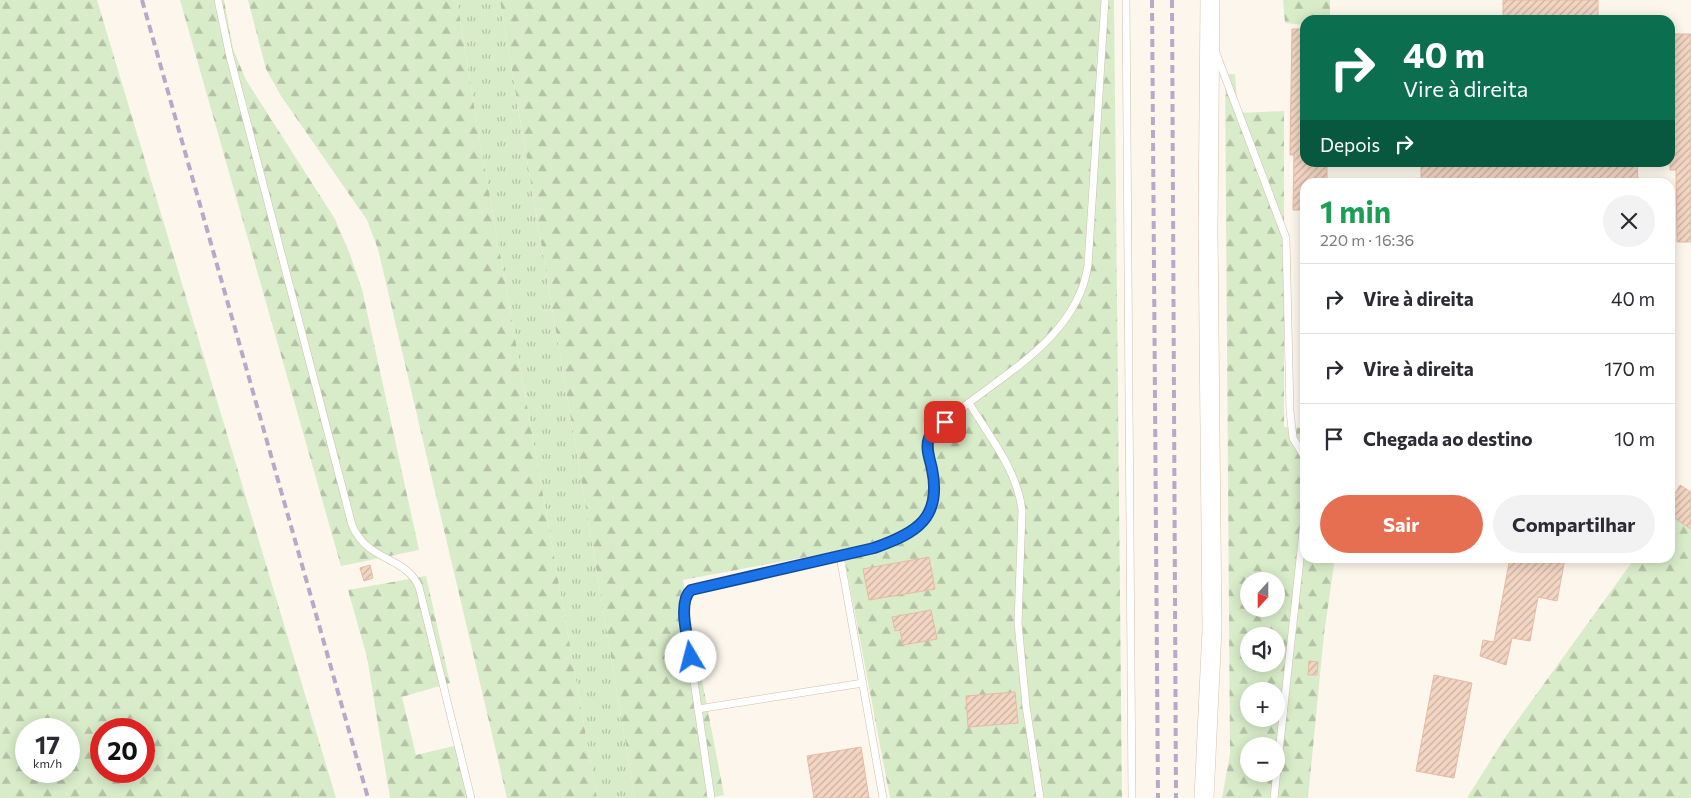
<!DOCTYPE html>
<html lang="pt">
<head>
<meta charset="utf-8">
<style>
  :root { --surface:#fff; --page:#f2f2f3; --text:#2b2b33; --muted:#7c7c81; --line:#e1e1e2; --accent:#e76f51 }
  body { margin:0; font-family:Commissioner,sans-serif; background:var(--page); color:var(--text); height:100vh; display:flex; flex-direction:column; font-size:19px; white-space:nowrap }
  * { box-sizing:border-box; margin:0 }
  p { font-size:16px; color:var(--muted) }
  .icon { flex:none; width:28px; height:28px; fill:none; stroke:currentColor; stroke-width:2; stroke-linecap:round; stroke-linejoin:round }
  .map { position:relative; flex:1; overflow:hidden }
  .details { position:absolute; left:1300px; top:178px; width:375px; height:385px; display:flex; flex-direction:column; background:var(--surface); border-radius:15px; box-shadow:0 2px 12px #0003 }
  .details>* { flex:none }
  .banner { position:absolute; left:1300px; top:15px; width:375px; height:152px; border-radius:15px; box-shadow:0 2px 12px #0003; background:#0b6e4f; color:#fff; overflow:hidden }
  .needle { width:32px; rotate:201deg }
  .buttons { position:absolute; left:1240px; top:572px; display:grid; gap:10px }
  .buttons a { display:grid; place-items:center; width:45px; height:45px; border-radius:50%; background:var(--surface); box-shadow:0 2px 12px #0003; font-size:25px }
  .speed { position:absolute; left:15px; top:718px; display:flex; gap:10px; font-size:25px; font-weight:700; text-align:center }
  .speed>* { display:grid; place-content:center; width:65px; height:65px; border-radius:50%; background:var(--surface); box-shadow:0 2px 12px #0003; line-height:1 }
  .speed small { font-size:12px; font-weight:400 }
  .speed .limit { border:8px solid #d22; background:#fff; color:#111 }
  .pin { position:absolute; display:grid; place-items:center; width:42px; height:42px; color:#fff; margin:-21px; border-radius:10px; box-shadow:0 2px 8px #0006 }
  .me { position:absolute; width:55px; margin:-28px; rotate:352deg; stroke-linejoin:round; filter:drop-shadow(0 0 4px #0008) }
  .turn { display:flex; align-items:center; gap:18px; height:105px; padding:0 20px; font-size:22px }
  .turn .icon { width:65px; height:65px; stroke-width:2.5 }
  .turn b { display:block; font-size:35px; line-height:42px }
  .then { display:flex; align-items:center; height:48px; padding:0 20px; background:#0003; gap:10px; font-size:19px }
  .round { display:grid; place-items:center; flex:none; width:52px; height:52px; border-radius:26px; background:var(--page) }
  .head { display:flex; align-items:center; justify-content:space-between; height:85px; padding:0 20px }
  h1 { font-size:30px; font-weight:700; line-height:38px; color:#1e9e55 }
  .button { display:flex; gap:10px; margin-top:auto; padding:10px 20px }
  .button a { flex:1; height:58px; border-radius:30px; background:var(--accent); color:#fff; font-size:20px; font-weight:700; line-height:58px; text-align:center }
  .button a+a { background:var(--page); color:var(--text) }
  ul { padding:0; list-style:none }
  li { display:flex; align-items:center; gap:15px; height:70px; padding:0 20px; border-top:1px solid var(--line) }
  li div { flex:1 }
  li b { display:block; font-size:19px }
  li em { font-style:normal }
  .map>svg:first-child { display:block }
</style>
</head>
<body>
<div class="map">
<svg width="1691" height="798" viewBox="0 0 1691 798">
  <defs>
    <pattern id="grass-tufts" width="24" height="20" patternUnits="userSpaceOnUse" patternTransform="scale(1.25)"><rect width="24" height="20" fill="#d8ecc9"/><path d="M3 7l-1-3M5 7V3M7 7l1-3M15 17l-1-3M17 17v-4M19 17l1-3" fill="none" stroke="#b4c2a5"/></pattern>
    <pattern id="forest-firs" width="22" height="20" patternUnits="userSpaceOnUse" patternTransform="scale(1.25)"><rect width="22" height="20" fill="#d8ecc9"/><path d="M5 1l3.5 6h-7zM16 11l3.5 6h-7z" fill="#b4c2a5"/></pattern>
    <pattern id="building-hatch" width="6" height="6" patternUnits="userSpaceOnUse" patternTransform="scale(1.25)"><rect width="6" height="6" fill="#f3d5c3"/><path d="M-1 1l2-2M0 6l6-6M5 7l2-2" fill="none" stroke="#cab0a1"/></pattern>
  </defs>
  <rect width="100%" height="100%" fill="#fdf6ec"/>
  <polygon fill="url(#grass-tufts)" points="457,0 500,0 635,798 597,798 478,130"/>
  <g fill="url(#forest-firs)" fill-rule="evenodd">
    <path d="M0,0h97l239,798h-336zM26,729h43v42h-43zM101,729h43v42h-43z"/>
    <polygon points="180,0 224,0 233,49 246,80 335,219 349,252 362,289 419,550 341,566"/>
    <polygon points="248,0 457,0 478,130 597,798 507,798 378,249 367,220 281,96 266,69"/>
    <polygon points="500,0 1114,0 1122,798 890,798 843,550 683,580 724,795 709,798 635,798"/>
    <polygon points="1283,0 1330,0 1330,20 1305,20 1305,25 1285,23"/>
    <path d="M1225,74h10l3,39 46,-2v316l21,1v130h30l-11,76 -16,164h-86l8,-44zM1249,581h27v28h-27zM1249,636h27v28h-27zM1249,691h27v28h-27zM1249,746h27v28h-27z"/>
    <polygon points="1670,509 1691,521 1691,798 1467,798 1506,736 1635,558 1670,558"/>
    <polygon points="426,576 450,683 402,697 416,755 462,744 474,798 390,798 367,657 348,590"/>
  </g>
  <g fill="url(#building-hatch)" stroke="#e6bba3">
    <rect x="1503" y="0" width="95" height="20"/>
    <polygon points="1292,29 1305,29 1305,162 1327,162 1327,182 1305,182 1305,210 1293,210 1294,155 1290,155"/>
    <polygon points="1670,34 1691,34 1691,242 1677,242 1676,170 1670,170"/>
    <polygon points="1421,162 1637,162 1638,182 1421,182"/>
    <polygon points="1680,485 1691,492 1691,529 1670,515 1670,502"/>
    <polygon points="929,557 935,589 869,600 863,569"/>
    <polygon points="1510,558 1565,558 1557,601 1538,597 1530,641 1512,638 1506,665 1480,656 1483,640 1494,642"/>
    <polygon points="370,565 373,578 364,581 360,568"/>
    <polygon points="931,610 937,639 903,645 900,630 895,631 892,617"/>
    <polygon points="1309,661 1318,662 1317,675 1308,675"/>
    <polygon points="1434,675 1472,683 1454,778 1416,771"/>
    <polygon points="1015,692 1018,723 968,727 966,696"/>
    <polygon points="861,747 869,798 814,798 807,756"/>
  </g>
  <g fill="none" stroke-linecap="round" stroke-linejoin="round">
    <g stroke="#d1beb0" stroke-width="8">
      <g id="lane">
        <path d="M218,0l12,57 122,468c16,38 53,30 67,62l52,211"/>
        <polyline points="1126,0 1132,798"/>
        <polyline points="1216,53 1286,238 1290,411 1293,438 1305,458"/>
        <path d="M969,403c20,33 49,68 53,108l-4,112 8,83 14,92"/>
        <polyline points="840,556 883,798"/>
        <polyline points="698,709 863,683"/>
        <path d="M711,798l-28,-193 4,-12 8,-5c36,-5 72,-16 108,-24 28,-6 58,-10 85,-20 16,-7 36,-18 43,-35 12,-25 -10,-50 -1,-74 8,-11 21,-19 32,-27 50,-39 116,-75 126,-143l17,-265"/>
        <polyline points="1274,798 1305,513"/>
      </g>
    </g>
    <g stroke="#d6c0b0" stroke-width="20">
      <polyline id="secondary" points="1204,798 1212,629 1208,230 1210,0"/>
    </g>
    <use href="#lane" stroke="#fff" stroke-width="7"/>
    <use href="#secondary" stroke="#fff" stroke-width="19"/>
    <g stroke="#b9a8c9" stroke-width="4" stroke-dasharray="8 5" stroke-linecap="butt">
      <polyline points="142,0 368,798"/>
      <polyline points="1152,0 1158,798"/>
      <polyline points="1172,0 1176,798"/>
    </g>
  </g>
  <g fill="none" stroke-linecap="round" stroke-linejoin="round">
    <g stroke="#114b97" stroke-width="12">
      <path id="route" d="M691,657c-3,-17 -14,-55 0,-67l183,-42c43,-15 68,-30 58,-79 -2,-10 -7,-21 -3,-31 2,-7 10,-12 16,-16"/>
    </g>
    <use href="#route" stroke="#1a73e8" stroke-width="9"/>
  </g>
</svg>
<div class="buttons">
<a><svg class="needle" viewBox="-14 -14 28 28"><path d="M0-13l5 13h-10z" fill="#e53935"/><path d="M0 13l5-13h-10z" fill="#7c7c81"/></svg></a>
<a><svg class="icon" aria-label="sound" viewBox="0 0 24 24"><path d="M4 9h4l5-4v14l-5-4H4zM17 9q2 3 0 6"/></svg></a>
<a>+</a>
<a>−</a>
</div>
<div class="speed"><div>17<small>km/h</small></div><div class="limit">20</div></div>
<div class="pin" style="left:945px;top:422px;background:#d93025"><svg class="icon" aria-label="arrive" viewBox="0 0 24 24"><path d="M6 21V4h12l-3 4 3 4H6"/></svg></div>
<svg class="me" style="left:691px;top:657px" viewBox="-20 -20 40 40"><circle r="19" fill="#fff"/><path d="M0-13L10 11 0 6-10 11z" fill="#1a73e8"/></svg>
<div class="banner">
<div class="turn"><svg class="icon" aria-label="right" viewBox="0 0 24 24"><path d="M7 20v-9h11M14 6l5 5-5 5"/></svg><div><b>40 m</b>Vire à direita</div></div>
<div class="then">Depois<svg class="icon" aria-label="right" viewBox="0 0 24 24"><path d="M7 20v-9h11M14 6l5 5-5 5"/></svg></div>
</div>
<section class="details">
<div class="head"><div><h1>1 min</h1><p>220 m · 16:36</p></div><a class="round"><svg class="icon" aria-label="close" viewBox="0 0 24 24"><path d="M6 6l12 12M18 6L6 18"/></svg></a></div>
<ul>
<li><svg class="icon" aria-label="right" viewBox="0 0 24 24"><path d="M7 20v-9h11M14 6l5 5-5 5"/></svg><div><b>Vire à direita</b></div><em>40 m</em></li>
<li><svg class="icon" aria-label="right" viewBox="0 0 24 24"><path d="M7 20v-9h11M14 6l5 5-5 5"/></svg><div><b>Vire à direita</b></div><em>170 m</em></li>
<li><svg class="icon" aria-label="arrive" viewBox="0 0 24 24"><path d="M6 21V4h12l-3 4 3 4H6"/></svg><div><b>Chegada ao destino</b></div><em>10 m</em></li>
</ul>
<div class="button"><a>Sair</a><a>Compartilhar</a></div>
</section>
</div>
</body>
</html>
